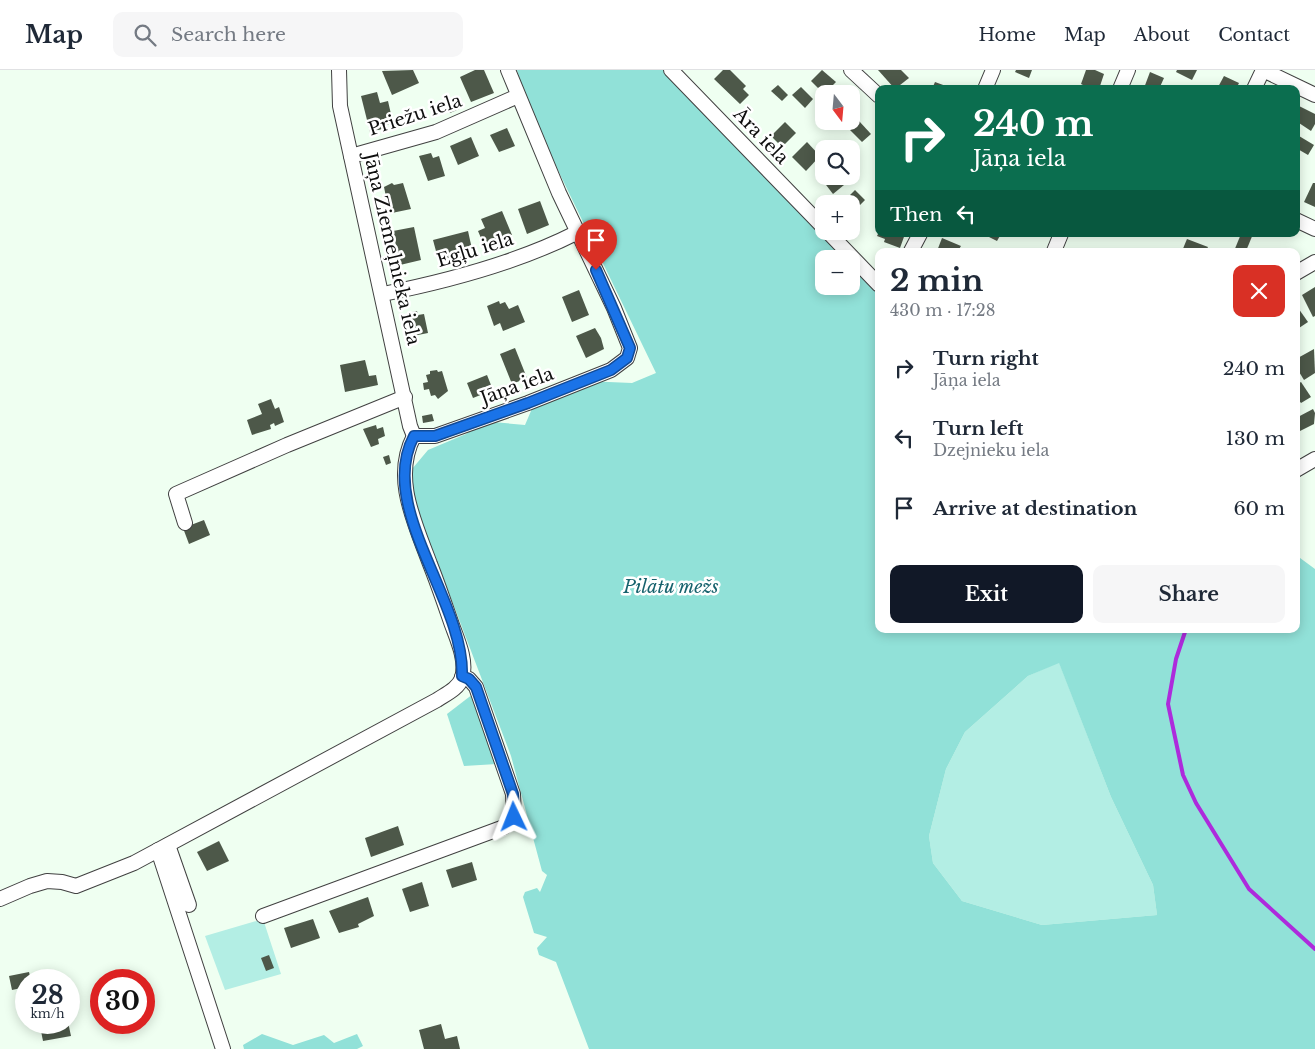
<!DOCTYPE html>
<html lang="en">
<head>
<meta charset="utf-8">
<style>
  :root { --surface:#fff; --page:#f6f6f7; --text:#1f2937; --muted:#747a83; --line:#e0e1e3; --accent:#111827 }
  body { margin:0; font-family:"Libre Baskerville",serif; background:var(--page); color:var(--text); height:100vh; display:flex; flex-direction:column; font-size:19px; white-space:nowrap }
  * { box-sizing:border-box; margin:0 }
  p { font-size:16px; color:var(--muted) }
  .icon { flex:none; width:28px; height:28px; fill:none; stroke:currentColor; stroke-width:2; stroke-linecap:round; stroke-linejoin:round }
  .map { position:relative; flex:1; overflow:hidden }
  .sheet { position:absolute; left:875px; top:178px; width:425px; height:385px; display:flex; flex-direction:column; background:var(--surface); border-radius:10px; box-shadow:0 2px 12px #0003 }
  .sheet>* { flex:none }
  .top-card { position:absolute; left:875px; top:15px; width:425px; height:152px; border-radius:10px; box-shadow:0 2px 12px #0003; background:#0b6e4f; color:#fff; overflow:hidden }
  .needle { width:32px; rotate:164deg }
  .buttons { position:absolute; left:815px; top:15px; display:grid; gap:10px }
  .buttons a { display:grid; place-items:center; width:45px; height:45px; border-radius:10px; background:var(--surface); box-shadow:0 2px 12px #0003; font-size:25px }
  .speed { position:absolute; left:15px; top:899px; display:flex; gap:10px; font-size:25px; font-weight:700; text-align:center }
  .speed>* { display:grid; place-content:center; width:65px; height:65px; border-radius:50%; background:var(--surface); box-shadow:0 2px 12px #0003; line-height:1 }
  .speed small { font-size:12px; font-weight:400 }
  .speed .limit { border:8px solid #d22; background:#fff; color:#111 }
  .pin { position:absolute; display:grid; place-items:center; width:42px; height:42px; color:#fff; margin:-51px -21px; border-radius:50% 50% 50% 0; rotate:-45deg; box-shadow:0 0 5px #0007 }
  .pin .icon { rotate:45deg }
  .me { position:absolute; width:55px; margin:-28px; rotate:358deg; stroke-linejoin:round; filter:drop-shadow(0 0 4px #0008) }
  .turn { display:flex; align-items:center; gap:18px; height:105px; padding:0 15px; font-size:22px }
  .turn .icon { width:65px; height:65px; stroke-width:2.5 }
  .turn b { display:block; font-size:35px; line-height:42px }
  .then { display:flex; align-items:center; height:48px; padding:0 15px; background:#0003; gap:10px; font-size:19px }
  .round { display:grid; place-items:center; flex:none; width:52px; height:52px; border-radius:10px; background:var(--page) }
  .summary { display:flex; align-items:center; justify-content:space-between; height:85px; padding:0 15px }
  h1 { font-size:30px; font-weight:700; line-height:38px }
  .button { display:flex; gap:10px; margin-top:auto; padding:10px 15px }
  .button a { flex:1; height:58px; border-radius:10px; background:var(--accent); color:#fff; font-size:20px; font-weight:700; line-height:58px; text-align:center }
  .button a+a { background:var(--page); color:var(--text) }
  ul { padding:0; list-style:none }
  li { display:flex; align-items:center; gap:15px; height:70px; padding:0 15px }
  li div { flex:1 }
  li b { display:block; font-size:19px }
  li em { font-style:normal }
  header { display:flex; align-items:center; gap:30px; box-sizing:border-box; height:70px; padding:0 25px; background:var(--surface); border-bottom:1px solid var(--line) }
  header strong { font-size:24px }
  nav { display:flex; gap:28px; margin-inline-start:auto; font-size:18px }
  .search { width:350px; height:45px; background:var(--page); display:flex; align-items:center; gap:12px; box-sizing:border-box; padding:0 18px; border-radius:10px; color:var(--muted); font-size:19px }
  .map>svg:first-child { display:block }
</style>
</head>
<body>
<header>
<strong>Map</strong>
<div class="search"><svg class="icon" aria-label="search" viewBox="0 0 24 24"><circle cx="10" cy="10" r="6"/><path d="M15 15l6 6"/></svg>Search here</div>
<nav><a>Home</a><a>Map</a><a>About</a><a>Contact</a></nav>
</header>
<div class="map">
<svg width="1315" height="979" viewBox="0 0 1315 979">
  <rect width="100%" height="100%" fill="#effff1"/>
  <g fill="#b3eee4">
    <polygon points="1059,592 1111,727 1153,815 1157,845 1042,855 962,831 933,793 929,766 946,699 965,662 1028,606"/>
    <polygon points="263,849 281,904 225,920 205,866"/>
  </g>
  <g fill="#91e1d8" fill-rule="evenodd">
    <path d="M517,0h147l184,189h-24v27h27v-24l28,28v339h417v-74l19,14v480h-726l-33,-87 -17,-7 -2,-7 10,-11 -13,-4 -11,-36 2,-5 12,-4 3,4 7,-17 -5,-4 -31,-115 -78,-205 -16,-36 -10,-40 21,-25 38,-16 16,-13 43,4 9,-21 51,-23 47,2 24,-10 -130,-269zM1059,593l52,134 42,88 4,30 -115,10 -80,-24 -29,-38 -4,-27 17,-67 19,-37 63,-56z"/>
    <polygon points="473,624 497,694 464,696 447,644"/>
    <polygon points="262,964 293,975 324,965 334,973 357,964 363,976 357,979 244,979 243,975"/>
  </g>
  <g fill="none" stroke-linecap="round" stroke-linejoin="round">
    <polyline stroke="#ad2bdc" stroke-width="4" points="1186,559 1176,589 1168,634 1183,705 1196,733 1249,819 1315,879"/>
  </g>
  <g fill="#4d5849">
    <polygon points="413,0 419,13 392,25 382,1"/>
    <polygon points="475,0 484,0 494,23 471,32 460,7"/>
    <polygon points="723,0 730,0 746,16 743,19 749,25 740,34 714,9"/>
    <polygon points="822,0 836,12 824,24 811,11"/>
    <polygon points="878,0 901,0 909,8 895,19"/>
    <polygon points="1016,0 1032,0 1029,8 1015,2"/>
    <polygon points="1086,0 1095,0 1104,4 1099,19 1091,19 1081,14"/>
    <polygon points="1177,0 1197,0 1192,10 1176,2"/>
    <polygon points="1150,2 1164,8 1159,19 1144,18"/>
    <polygon points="1224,6 1239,13 1236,19 1217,19"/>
    <polygon points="935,12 954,19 932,19"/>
    <polygon points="778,15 788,25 782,31 771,21"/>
    <polygon points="801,17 813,29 805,38 792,25"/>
    <polygon points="377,22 380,33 388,31 393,53 386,55 387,58 370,62 361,26"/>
    <polygon points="460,28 464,37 450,43 446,34"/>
    <polygon points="1297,35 1315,44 1315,54 1311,61 1296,51"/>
    <polygon points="859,51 871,64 862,72 850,60"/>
    <polygon points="785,52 796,63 782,77 771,66"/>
    <polygon points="507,58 515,76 499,82 490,65"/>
    <polygon points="1299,66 1314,75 1308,85 1296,78"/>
    <polygon points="471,67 479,86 458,95 450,76"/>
    <polygon points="807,72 820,86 806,101 792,87"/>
    <polygon points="431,83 433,88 439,86 445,106 428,111 419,86"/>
    <polygon points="829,106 836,106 844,115 833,124 823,111"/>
    <polygon points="392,113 394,115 403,113 411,139 387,144 384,131 386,127 384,117"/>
    <polygon points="1313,113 1315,113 1315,137 1304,132"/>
    <polygon points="855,120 865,130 851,144 851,134 841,134"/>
    <polygon points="540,131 549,155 527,164 518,139"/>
    <polygon points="502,141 512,165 484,175 478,161 485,158 481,149"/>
    <polygon points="414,157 421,190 400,195 393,161"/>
    <polygon points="468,161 474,188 440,196 433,170"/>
    <polygon points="878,164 905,164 900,178 884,172 885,169 877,166"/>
    <polygon points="988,164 1001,164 997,171 987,166"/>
    <polygon points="1241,164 1253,164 1246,181 1234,181"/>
    <polygon points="942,168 961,176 958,181 937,181"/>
    <polygon points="1187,169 1208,177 1206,181 1182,181"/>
    <polygon points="1315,217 1315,246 1313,247 1302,225"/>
    <polygon points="579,220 589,245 572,252 562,227"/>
    <polygon points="499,231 500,234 505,232 509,239 518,235 525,252 503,261 500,253 494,256 487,236"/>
    <polygon points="1296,235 1308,252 1296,260"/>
    <polygon points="417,241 418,245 424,244 428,263 413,266 408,243"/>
    <polygon points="595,258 601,268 604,279 586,288 576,266"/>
    <polygon points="515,278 527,308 512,314 500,284"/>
    <polygon points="1314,279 1315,303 1304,310 1296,297 1296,289"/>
    <polygon points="365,290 369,306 376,305 378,315 345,322 340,295"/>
    <polygon points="437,300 438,302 442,301 448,321 438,329 435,325 431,326 429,319 424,320 423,313 428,312 426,305 430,304 430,301"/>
    <polygon points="487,305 491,315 486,317 488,322 473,328 467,313"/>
    <polygon points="1301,312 1311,327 1301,333 1296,327 1296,315"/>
    <polygon points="271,329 275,339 279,337 284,352 275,356 274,353 270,355 271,359 252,365 247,350 262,344 258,334"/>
    <polygon points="1313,339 1315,343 1314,354 1296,363 1296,348"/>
    <polygon points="432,344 434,351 423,353 422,346"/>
    <polygon points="376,355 377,359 383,357 385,366 378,369 379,374 371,377 363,359"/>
    <polygon points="389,385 391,393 386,395 383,387"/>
    <polygon points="204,450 210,465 189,474 183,458"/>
    <polygon points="398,756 404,775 371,787 365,768"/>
    <polygon points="219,771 229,791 207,801 197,782"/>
    <polygon points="472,792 477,810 452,818 446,800"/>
    <polygon points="422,812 429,836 410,842 402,819"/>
    <polygon points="368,827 374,846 358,854 359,857 339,863 329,841"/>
    <polygon points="313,849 320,868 291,878 284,858"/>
    <polygon points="269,885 274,898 266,901 261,888"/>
    <polygon points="29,902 31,910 26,910 26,917 12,920 9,906"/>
    <polygon points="58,952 68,952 71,966 43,971 40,956"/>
    <polygon points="441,954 445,969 457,966 460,979 424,979 419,960"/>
  </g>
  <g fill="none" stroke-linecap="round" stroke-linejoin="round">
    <g stroke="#414141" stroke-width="16">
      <g id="minor">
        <polyline points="339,0 340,36 410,356 414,366"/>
        <polyline points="671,0 824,158"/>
        <polyline points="851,0 879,26"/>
        <polyline points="1263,0 1315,25"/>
        <polyline points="985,19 993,0"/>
        <polyline points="1120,19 1128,0"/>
        <polyline points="1254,19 1263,0"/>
        <polyline points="351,86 436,62 518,26"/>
        <polyline points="1296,150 1315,159"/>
        <polyline points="827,161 879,215"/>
        <polyline points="911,181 920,164"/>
        <polyline points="1054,181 1061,164"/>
        <polyline points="1296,203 1315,192"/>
        <path d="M383,224c65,-13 134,-31 193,-61"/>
        <polyline points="414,366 435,366 528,333 611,300 627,288 630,278 614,238 559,123 508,0"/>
        <polyline points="1296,400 1315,389"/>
        <polyline points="185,453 176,424 287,375 405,327"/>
        <polyline points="168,775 189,835"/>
        <polyline points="158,780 223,979"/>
        <path d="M0,829l30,-13 17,-5 15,1 14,4 58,-23 303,-163c9,-6 21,-11 25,-22 5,-17 -4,-37 -10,-53 -7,-20 -14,-41 -22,-61 -15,-41 -38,-86 -16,-128"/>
        <polyline points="263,846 504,757 514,747 513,724 476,617 469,609 462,607"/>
      </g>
    </g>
    <use href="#minor" stroke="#fff" stroke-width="14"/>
  </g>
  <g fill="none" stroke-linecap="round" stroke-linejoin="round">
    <g stroke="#114b97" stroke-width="12">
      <path id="route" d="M514,747l-1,-23 -37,-107 -7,-8 -7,-3c3,-75 -86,-169 -48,-240h21l93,-33 83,-33 16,-12 3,-10 -34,-78"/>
    </g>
    <use href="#route" stroke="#1a73e8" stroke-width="9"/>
  </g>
  <g text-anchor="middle" stroke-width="5" stroke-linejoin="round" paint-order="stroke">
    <g font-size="18" fill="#0e0e0e" stroke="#fff">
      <text transform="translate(415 45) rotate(-18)" y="6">Priežu iela</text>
      <text transform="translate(761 66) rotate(46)" y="6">Āra iela</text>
      <text transform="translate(392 179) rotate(77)" y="6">Jāņa Ziemeļnieka iela</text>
      <text transform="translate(475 180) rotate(-17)" y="6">Egļu iela</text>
      <text transform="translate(517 316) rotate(-20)" y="6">Jāņa iela</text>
    </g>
    <g font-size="18" font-style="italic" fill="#16626d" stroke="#fff">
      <text x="671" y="523">Pilātu mežs</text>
    </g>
  </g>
</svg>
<div class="buttons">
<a><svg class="needle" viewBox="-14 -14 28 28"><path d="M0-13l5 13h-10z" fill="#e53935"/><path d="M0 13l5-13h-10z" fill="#747a83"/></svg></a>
<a><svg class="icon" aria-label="search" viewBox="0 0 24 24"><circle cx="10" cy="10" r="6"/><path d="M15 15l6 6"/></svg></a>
<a>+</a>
<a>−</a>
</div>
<div class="speed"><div>28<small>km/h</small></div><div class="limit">30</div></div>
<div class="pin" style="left:596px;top:200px;background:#d93025"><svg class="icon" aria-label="arrive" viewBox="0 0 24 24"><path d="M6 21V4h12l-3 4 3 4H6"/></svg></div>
<svg class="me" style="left:514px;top:747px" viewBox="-20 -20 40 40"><path d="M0-17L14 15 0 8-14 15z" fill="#1a73e8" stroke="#fff" stroke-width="4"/></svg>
<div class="top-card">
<div class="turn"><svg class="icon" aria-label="right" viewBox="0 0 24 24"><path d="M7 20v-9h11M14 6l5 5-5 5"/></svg><div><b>240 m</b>Jāņa iela</div></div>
<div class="then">Then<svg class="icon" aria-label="left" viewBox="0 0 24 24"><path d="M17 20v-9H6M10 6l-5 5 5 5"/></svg></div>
</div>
<section class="sheet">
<div class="summary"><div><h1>2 min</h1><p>430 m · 17:28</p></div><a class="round" style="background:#d93025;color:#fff"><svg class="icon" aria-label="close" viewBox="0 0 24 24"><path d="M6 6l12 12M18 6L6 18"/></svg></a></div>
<ul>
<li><svg class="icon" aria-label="right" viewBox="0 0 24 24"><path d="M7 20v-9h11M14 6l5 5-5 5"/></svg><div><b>Turn right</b><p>Jāņa iela</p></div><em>240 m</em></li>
<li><svg class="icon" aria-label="left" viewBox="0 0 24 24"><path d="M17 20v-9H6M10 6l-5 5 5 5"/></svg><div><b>Turn left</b><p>Dzejnieku iela</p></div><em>130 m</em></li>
<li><svg class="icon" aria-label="arrive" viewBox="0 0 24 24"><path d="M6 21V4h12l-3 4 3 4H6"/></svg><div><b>Arrive at destination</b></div><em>60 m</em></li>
</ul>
<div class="button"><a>Exit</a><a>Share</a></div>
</section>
</div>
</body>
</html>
